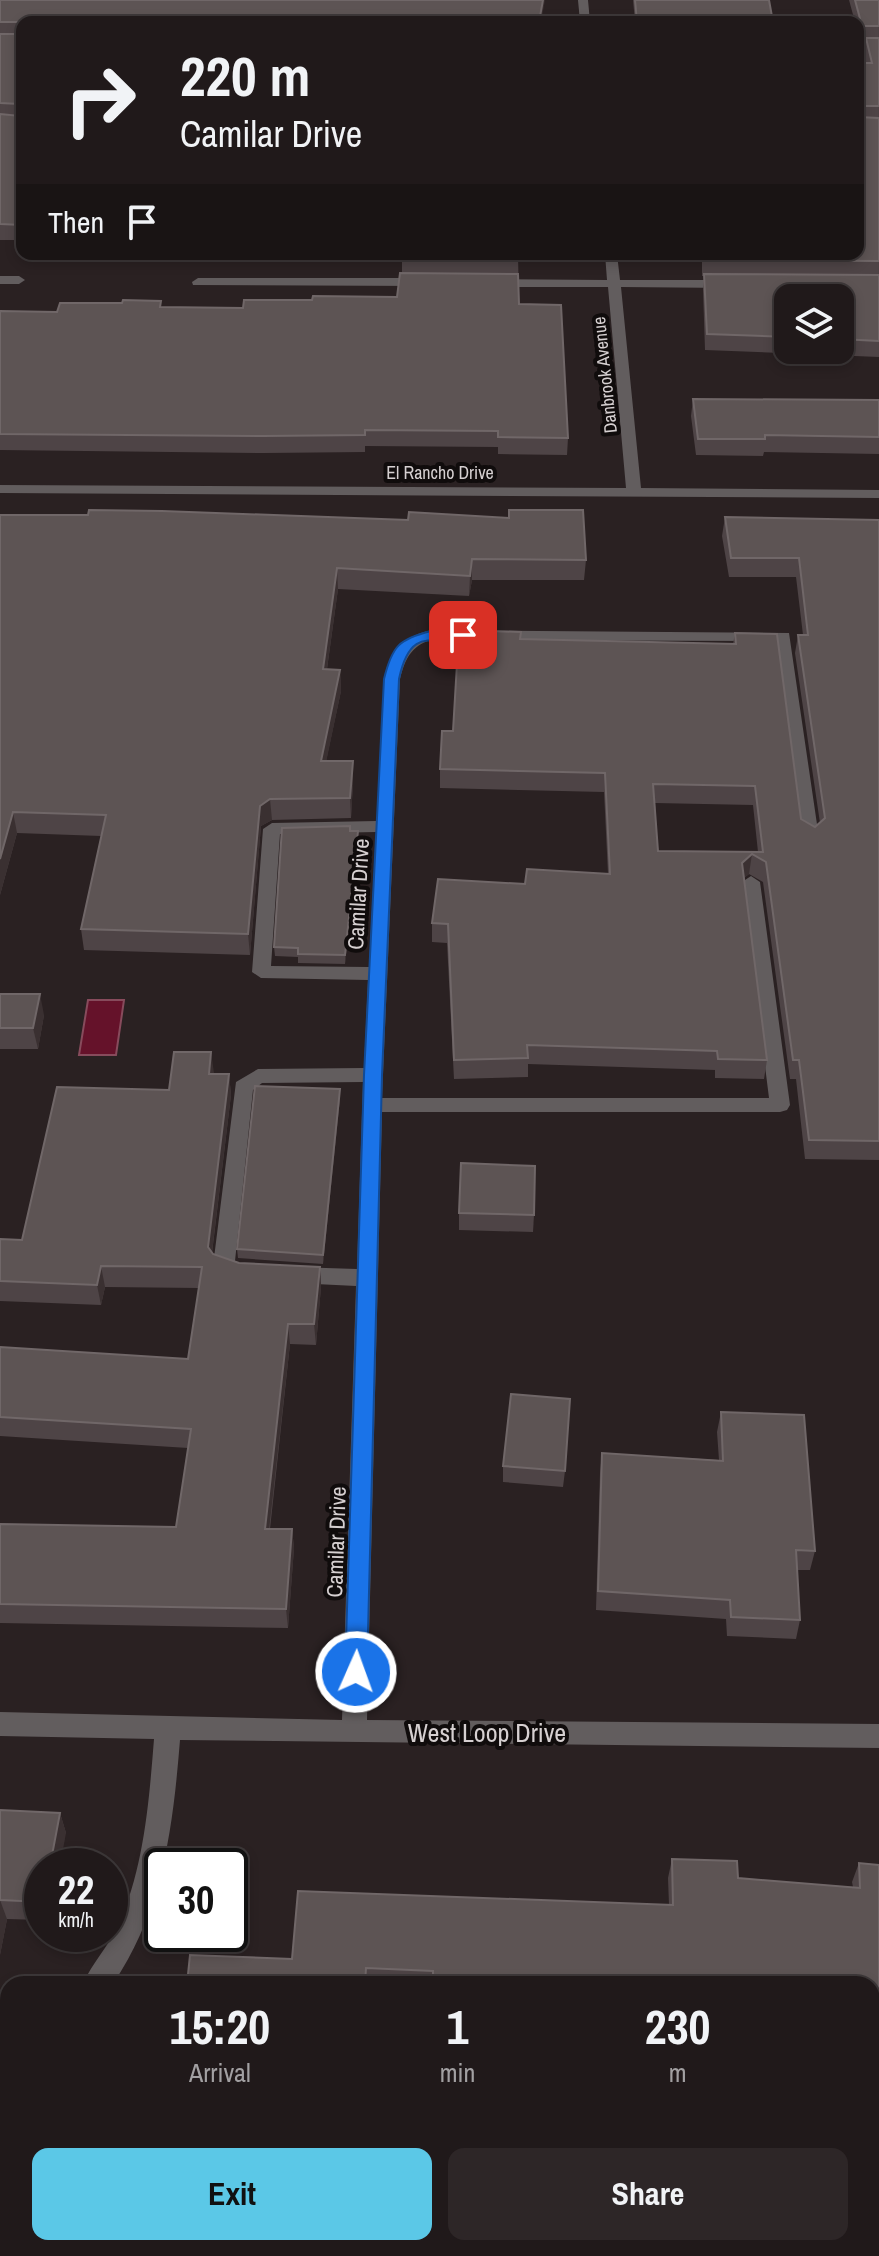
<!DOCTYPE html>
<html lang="en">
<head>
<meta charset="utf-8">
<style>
  :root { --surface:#20191a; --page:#2d2627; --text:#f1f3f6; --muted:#a2a0a2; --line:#3d3839; --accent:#5bc8e7 }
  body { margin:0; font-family:"Archivo Narrow",sans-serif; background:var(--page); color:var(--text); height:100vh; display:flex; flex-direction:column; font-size:30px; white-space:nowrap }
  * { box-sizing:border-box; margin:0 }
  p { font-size:26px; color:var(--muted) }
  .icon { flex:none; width:44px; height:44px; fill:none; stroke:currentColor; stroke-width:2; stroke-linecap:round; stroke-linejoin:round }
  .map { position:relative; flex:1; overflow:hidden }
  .side { position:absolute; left:0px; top:1976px; width:880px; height:280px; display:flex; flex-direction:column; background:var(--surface); border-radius:24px 24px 0 0; box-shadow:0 4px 12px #0003,0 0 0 2px var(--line) }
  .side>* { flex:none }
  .banner { position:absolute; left:16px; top:16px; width:848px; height:244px; border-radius:16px; box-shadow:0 4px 12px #0003,0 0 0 2px var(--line); background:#20191a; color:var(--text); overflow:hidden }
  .fabs { position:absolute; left:774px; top:284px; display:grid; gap:16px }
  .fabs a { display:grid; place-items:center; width:80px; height:80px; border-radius:16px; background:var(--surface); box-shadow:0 4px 12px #0003,0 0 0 2px var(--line); font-size:40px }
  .speed { position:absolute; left:24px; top:1848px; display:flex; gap:16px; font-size:40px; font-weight:700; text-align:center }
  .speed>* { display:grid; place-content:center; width:104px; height:104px; border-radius:50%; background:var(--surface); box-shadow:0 4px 12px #0003,0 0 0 2px var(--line); line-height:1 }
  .speed small { font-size:20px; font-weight:400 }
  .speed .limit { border:4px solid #111; border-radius:12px; background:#fff; color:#111 }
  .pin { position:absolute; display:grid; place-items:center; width:68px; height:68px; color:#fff; margin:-34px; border-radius:16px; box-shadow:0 4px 12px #0006 }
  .me { position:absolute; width:88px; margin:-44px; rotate:2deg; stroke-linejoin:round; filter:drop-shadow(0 0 6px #0008) }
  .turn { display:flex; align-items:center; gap:28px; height:168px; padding:0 32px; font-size:36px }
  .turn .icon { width:104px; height:104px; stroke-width:2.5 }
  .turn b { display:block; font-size:56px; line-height:68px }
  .then { display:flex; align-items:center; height:76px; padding:0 32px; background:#0003; gap:16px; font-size:30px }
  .eta { display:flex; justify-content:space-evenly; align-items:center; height:136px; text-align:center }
  .eta b { font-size:48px; font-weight:700; line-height:56px }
  .button { display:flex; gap:16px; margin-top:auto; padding:16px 32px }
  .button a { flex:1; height:92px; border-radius:16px; background:var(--accent); color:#111; font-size:32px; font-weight:700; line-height:92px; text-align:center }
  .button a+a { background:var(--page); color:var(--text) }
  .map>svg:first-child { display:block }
</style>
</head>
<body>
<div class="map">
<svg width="879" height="2256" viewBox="0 0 879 2256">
  <rect width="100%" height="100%" fill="#2a2122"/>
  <polygon fill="#65122a" stroke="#874b5c" stroke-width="2" points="88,1000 124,1000 116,1055 79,1055"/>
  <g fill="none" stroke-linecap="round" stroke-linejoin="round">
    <g fill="#625d5e" fill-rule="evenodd">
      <polygon points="578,0 588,0 590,22 580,22"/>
      <rect x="858" y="44" width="21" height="6"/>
      <polygon points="605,254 617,254 620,280 731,280 737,284 731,288 621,287 641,488 879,490 879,498 0,493 0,485 626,488 608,287 491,287 485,283 491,279 607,280"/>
      <polygon points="0,276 19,276 25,280 19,284 0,284"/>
      <polygon points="198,278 423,278 429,282 423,286 193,285 192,282"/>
      <path d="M431,630l358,3 30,205 -9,6 -9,-6 -25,-197 -345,-1c-20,6 -26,19 -31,39l-18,419h387l-27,-216 9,-6 9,6 30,223 -3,5 -7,2h-398l-15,608 512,4v24l-699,-8c-7,87 -17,170 -67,244h-30c9,-21 25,-37 35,-58 26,-58 31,-124 36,-187l-154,-3v-24l342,8 14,-434 -61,-3 -8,-2 -3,-6 3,-6 8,-2 62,2 6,-187 -101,1 -9,7 -18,171 13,5 3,6 -3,6 -8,2 -23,-8 -4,-6 23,-184 22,-13 106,-1 4,-88 -107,-2 -9,-6 11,-143 9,-6 105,-2 9,-151c8,-24 21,-34 45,-40zM376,832l-7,135 -98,-1 9,-132z"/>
      <polygon points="42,2248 72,2248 71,2256 41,2256"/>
    </g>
  </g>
  <g fill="#4e4446" fill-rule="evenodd">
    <polygon points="0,0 22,22 22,240 0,240"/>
    <polygon points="633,0 769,0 773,22 635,22"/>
    <path d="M849,0h30v357l-174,-7 -2,-60 1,-14h-2v-22h156v-191h8l-2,-10 1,-12h-5l-2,-9v-10h-3zM788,298h52v52h-52z"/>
    <polygon points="518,254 519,304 568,438 567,455 498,454 498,447 365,446 365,452 265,453 0,450 0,311 57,312 162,307 243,308 312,300 397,297 402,273 402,260"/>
    <polygon points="693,399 879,400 879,454 764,452 763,456 696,455 691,416"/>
    <polygon points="0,515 586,560 584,580 472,580 469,596 338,589 327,669 340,670 341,691 326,761 353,761 353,782 351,818 272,820 261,826 250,955 84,950 81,929 101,836 17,833 0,895"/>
    <path d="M725,517l154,3v640l-74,-1 -9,-80h-6l-27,-197 -14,-8 -5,4 23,182 -3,19 -49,-1v-8l-187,-6v13l-74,2 -7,-136 -15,-1v-19l93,-39 83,-10 -4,-82 -164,-4v-19l13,-38 67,-92 213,5 2,-11 66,186 14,8 5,-4 -25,-170 3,-18h5l-7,-58h-67l-7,-41zM655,803l98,2 5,47 -100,-1z"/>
    <polygon points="350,831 358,831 358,840 345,964 298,963 298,957 275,956 274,947"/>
    <polygon points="0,994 44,1015 38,1049 0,1049"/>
    <polygon points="214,1074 229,1074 231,1095 212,1253 213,1254 239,1263 320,1267 321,1287 316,1345 290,1344 270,1529 292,1529 294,1548 288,1628 0,1623 0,1524 176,1527 188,1448 0,1436 0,1347 188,1359 199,1288 105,1287 101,1305 0,1301 0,1239 22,1240 169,1090"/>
    <polygon points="340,1098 323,1264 238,1258 237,1249"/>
    <polygon points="459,1213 534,1215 533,1232 459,1230"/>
    <polygon points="721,1412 815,1551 810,1570 797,1570 800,1620 796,1639 727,1636 726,1619 596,1610 600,1473 602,1453 719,1460 717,1432"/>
    <polygon points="503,1466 565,1471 563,1487 503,1482"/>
    <polygon points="0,1810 60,1813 66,1833 42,1866 42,1920 7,1919 0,1955"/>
    <polygon points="672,1859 738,1878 853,1887 852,1882 859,1863 879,1865 879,2036 872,2050 872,1984 187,1984 292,1959 669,1905 668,1878"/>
    <polygon points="872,2130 879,2131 879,2235 872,2235"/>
  </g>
  <g fill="#3a3031">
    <polygon points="543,0 545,0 541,22 539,22"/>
    <polygon points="472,559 472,580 469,596 470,576"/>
    <polygon points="337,568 338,589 324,690 323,669"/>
    <polygon points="340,670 341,691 322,782 321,761"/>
    <polygon points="353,761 353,782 351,818 350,798"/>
    <polygon points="270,799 272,820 261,826 250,955 248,934 260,806"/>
    <polygon points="13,812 17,833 0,895 0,859"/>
    <polygon points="358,831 358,840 345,964 345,955"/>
    <polygon points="752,854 749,874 739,882 742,863"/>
    <polygon points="40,994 44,1015 38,1049 33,1028"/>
    <polygon points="211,1052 214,1073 209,1074"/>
    <polygon points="229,1074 231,1095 210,1268 208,1247"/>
    <polygon points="340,1089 340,1098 323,1264 323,1255"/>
    <polygon points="101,1266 105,1287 101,1305 97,1285"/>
    <polygon points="320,1267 321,1287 316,1345 314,1324"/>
    <polygon points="288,1324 290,1344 267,1548 265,1529"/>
    <polygon points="292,1529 294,1548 288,1628 286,1609"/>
    <polygon points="60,1813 66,1833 60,1866 50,1866"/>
    <polygon points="0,1900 7,1919 0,1955"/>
  </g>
  <g fill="#5d5454" stroke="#706768" stroke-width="2" fill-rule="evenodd">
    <polygon points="0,0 543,0 539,22 22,22 22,24 20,22 0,22"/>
    <polygon points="635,0 769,0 773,22 637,22"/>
    <polygon points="855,0 879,0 879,26 862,26"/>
    <polygon points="22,28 22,106 20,104 0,103 0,34 20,34"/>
    <polygon points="866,38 879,38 879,106 860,106 858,117 879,118 879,261 704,260 704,254 858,254 858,63 872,63"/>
    <polygon points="22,109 22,225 0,224 0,114 20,116"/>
    <rect x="402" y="254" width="116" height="6"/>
    <polygon points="400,273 518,274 519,304 561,305 568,438 498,437 498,431 365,430 365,435 263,436 0,434 0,311 57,312 60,303 122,303 123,300 161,301 160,307 243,308 244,300 312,300 313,296 397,297"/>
    <polygon points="704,274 879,275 879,341 840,339 840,298 788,298 788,337 707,334"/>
    <polygon points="693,399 879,400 879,437 765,435 765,439 698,439"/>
    <polygon points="89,510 162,511 408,520 409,512 509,518 509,510 583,510 586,560 472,559 470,576 337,568 323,669 340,670 321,761 353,761 350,798 270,799 260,806 248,934 81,929 106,815 13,812 0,859 0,515 88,515"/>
    <path d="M725,517l154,3v621l-70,-1 -10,-80h-6l-27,-198 -14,-8 -10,9 25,197 -49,-1 -1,-8 -190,-6 1,13 -74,2 -6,-136 -16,-1 6,-44 87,5 2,-15 83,5 -5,-101 -165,-4 2,-38h11l6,-101 62,2 -1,7 216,5 -1,-11 42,1 24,185 14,8 10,-9 -27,-183h10l-9,-77h-68zM653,784l102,2 8,66 -105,-1z"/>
    <polygon points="350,826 350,831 358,831 345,955 298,954 298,948 274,947 282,828"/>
    <polygon points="0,994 40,994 33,1028 0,1028"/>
    <polygon points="174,1052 211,1052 209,1074 229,1074 208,1247 213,1254 239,1263 320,1267 314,1324 288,1324 265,1529 292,1529 286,1609 0,1604 0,1524 176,1527 191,1429 0,1417 0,1347 188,1359 202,1267 101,1266 97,1285 0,1281 0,1239 22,1240 57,1087 169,1090"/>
    <polygon points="255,1086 340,1089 323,1255 237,1249"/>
    <polygon points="461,1163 535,1166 534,1215 459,1213"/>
    <polygon points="511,1394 570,1399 565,1471 503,1466"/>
    <polygon points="721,1412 804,1415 815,1551 796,1550 800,1620 731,1617 730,1600 598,1591 602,1453 723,1461"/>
    <polygon points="0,1810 60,1813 50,1866 42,1866 42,1902 0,1900"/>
    <polygon points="672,1859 737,1861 738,1878 860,1888 859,1863 879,1865 879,1990 878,1989 879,2033 872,2032 872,1984 433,1984 433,1971 366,1968 365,1984 187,1984 190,1955 292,1959 298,1891 673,1905"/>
    <polygon points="872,2130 879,2131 879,2224 872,2223"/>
  </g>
  <path fill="#1a73e8" stroke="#114b97" stroke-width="2" d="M431,631h32l7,4c-26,21 -57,-21 -71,44l-17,396 -15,597 -3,7 -8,3 -8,-3 -3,-7 19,-597 20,-396c8,-33 15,-40 47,-48z"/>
  <g text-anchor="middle" stroke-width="8" stroke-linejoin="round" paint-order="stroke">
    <g font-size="18" fill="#d6d0d1" stroke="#100c0c">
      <text transform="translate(605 375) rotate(-96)" y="6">Danbrook Avenue</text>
      <text x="440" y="479">El Rancho Drive</text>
    </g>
    <g font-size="22" fill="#d6d0d1" stroke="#100c0c">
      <text transform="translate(358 894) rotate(-87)" y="8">Camilar Drive</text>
      <text transform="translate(336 1542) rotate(-88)" y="8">Camilar Drive</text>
    </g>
    <g font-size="26" fill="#d6d0d1" stroke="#100c0c">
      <text x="487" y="1742">West Loop Drive</text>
    </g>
  </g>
</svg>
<div class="fabs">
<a><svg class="icon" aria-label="layers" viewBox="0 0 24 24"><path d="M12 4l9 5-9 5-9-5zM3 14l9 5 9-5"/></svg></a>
</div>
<div class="speed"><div>22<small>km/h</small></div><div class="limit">30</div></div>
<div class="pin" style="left:463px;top:635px;background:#d93025"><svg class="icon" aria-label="arrive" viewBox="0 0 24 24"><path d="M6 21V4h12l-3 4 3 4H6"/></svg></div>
<svg class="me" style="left:356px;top:1672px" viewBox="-20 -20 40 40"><circle r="17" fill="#1a73e8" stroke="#fff" stroke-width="3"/><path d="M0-11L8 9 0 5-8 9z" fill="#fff"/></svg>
<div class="banner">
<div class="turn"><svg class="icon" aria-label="right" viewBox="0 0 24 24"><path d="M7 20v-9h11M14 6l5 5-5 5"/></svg><div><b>220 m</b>Camilar Drive</div></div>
<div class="then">Then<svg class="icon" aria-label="arrive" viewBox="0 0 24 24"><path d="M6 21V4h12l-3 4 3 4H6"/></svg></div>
</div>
<section class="side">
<div class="eta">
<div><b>15:20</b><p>Arrival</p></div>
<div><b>1</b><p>min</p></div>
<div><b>230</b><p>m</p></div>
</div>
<div class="button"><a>Exit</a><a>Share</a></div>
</section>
</div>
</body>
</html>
